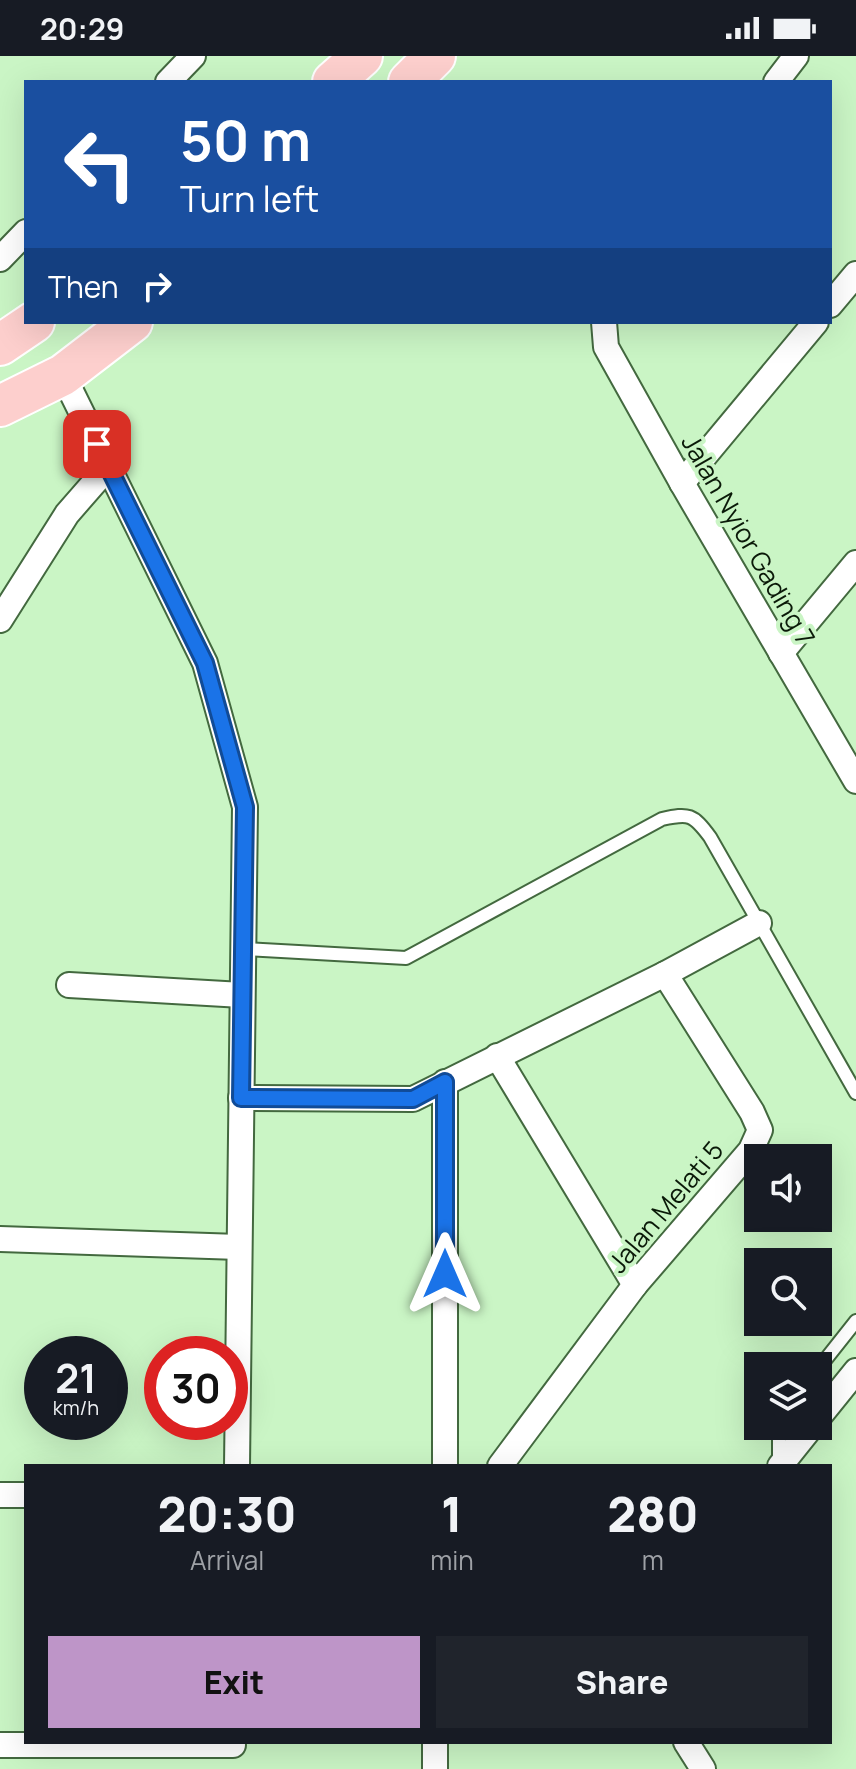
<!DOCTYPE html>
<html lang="en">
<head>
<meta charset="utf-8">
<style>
  :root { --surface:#171b24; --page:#20242c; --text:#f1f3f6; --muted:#9ea1a6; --accent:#be95c8 }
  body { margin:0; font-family:Manrope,sans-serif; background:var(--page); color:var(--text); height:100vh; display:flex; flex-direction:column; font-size:30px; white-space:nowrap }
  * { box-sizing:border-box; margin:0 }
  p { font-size:26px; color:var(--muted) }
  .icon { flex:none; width:44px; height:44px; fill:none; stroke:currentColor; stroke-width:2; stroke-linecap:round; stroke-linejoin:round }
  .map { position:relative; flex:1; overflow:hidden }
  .details { position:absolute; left:24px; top:1408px; width:808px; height:280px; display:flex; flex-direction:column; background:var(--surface); border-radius:0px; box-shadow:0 8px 32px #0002 }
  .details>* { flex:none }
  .hud { position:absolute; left:24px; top:24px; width:808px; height:244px; border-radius:0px; box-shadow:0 8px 32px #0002; background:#1a4fa0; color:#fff; overflow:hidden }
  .controls { position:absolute; left:744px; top:1088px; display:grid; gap:16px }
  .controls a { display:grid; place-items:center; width:88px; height:88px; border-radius:0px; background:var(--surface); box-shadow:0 8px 32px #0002; font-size:40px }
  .speed { position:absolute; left:24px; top:1280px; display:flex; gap:16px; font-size:40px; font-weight:700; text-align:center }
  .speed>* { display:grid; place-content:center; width:104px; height:104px; border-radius:50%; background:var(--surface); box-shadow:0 8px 32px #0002; line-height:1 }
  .speed small { font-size:20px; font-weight:400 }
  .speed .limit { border:12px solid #d22; background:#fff; color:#111 }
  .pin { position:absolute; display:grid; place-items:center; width:68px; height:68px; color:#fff; margin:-34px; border-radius:16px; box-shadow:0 4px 12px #0006 }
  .me { position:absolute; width:88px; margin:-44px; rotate:0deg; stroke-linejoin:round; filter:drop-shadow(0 0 6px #0008) }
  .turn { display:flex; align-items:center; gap:28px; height:168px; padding:0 24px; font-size:36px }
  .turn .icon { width:104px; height:104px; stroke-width:2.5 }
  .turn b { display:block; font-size:56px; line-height:68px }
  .then { display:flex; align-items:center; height:76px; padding:0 24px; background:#0003; gap:16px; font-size:30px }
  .eta { display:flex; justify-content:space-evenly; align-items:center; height:136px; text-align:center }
  .eta b { font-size:48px; font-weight:800; line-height:56px }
  .cta { display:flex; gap:16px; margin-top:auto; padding:16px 24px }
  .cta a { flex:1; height:92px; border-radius:0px; background:var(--accent); color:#111; font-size:32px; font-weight:800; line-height:92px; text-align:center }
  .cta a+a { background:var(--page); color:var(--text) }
  .status { display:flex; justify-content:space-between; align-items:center; height:56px; padding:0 40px; background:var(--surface); direction:ltr }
  .status svg { height:22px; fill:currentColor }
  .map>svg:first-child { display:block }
</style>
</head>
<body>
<div class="status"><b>20:29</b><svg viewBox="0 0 49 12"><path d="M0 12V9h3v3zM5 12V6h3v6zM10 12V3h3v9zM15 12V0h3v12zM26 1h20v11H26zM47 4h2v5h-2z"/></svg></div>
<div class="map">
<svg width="856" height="1713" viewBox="0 0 856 1713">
  <rect width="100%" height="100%" fill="#caf5c5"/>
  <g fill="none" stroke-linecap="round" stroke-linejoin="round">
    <g stroke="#43693f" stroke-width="16">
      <g id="lane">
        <path d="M243,893l163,9 256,-139c27,-6 31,-5 48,18l146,256"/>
        <polyline points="818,1313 856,1265"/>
        <polyline points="779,1370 779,1407"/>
      </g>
    </g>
    <g stroke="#43693f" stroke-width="28">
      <g id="street">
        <polyline points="168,26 193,0"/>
        <polyline points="776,26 796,0"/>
        <polyline points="0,203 26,176"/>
        <polyline points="830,249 856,218"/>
        <polyline points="604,266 606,291 682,427 856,725"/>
        <polyline points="63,319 205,607 245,751 237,1410"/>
        <polyline points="682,427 816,266"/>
        <polyline points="0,564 67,458 108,411"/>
        <polyline points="781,597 856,507"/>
        <polyline points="69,929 242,939"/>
        <polyline points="497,1000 635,1229"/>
        <polyline points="241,1042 413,1043 665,918 759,867"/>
        <polyline points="0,1183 239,1191"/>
        <polyline points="818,1362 856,1315"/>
        <polyline points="445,1410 445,1026"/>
        <polyline points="500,1410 635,1229 751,1094 760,1074 752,1056 665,918"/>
        <polyline points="780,1410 812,1370"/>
        <polyline points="0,1439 26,1439"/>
        <polyline points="686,1686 703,1713"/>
        <polyline points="0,1689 233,1689"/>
        <polyline points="435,1713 435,1686"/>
      </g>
    </g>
    <g stroke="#fff" stroke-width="44">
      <g id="primary">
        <polyline points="333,26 362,0"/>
        <polyline points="409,26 435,0"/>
        <polyline points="0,289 34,266"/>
        <polyline points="0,350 63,319 132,266"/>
      </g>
    </g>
    <use href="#lane" stroke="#fff" stroke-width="12"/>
    <use href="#street" stroke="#fff" stroke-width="24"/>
    <use href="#primary" stroke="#fdcfcd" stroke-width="40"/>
  </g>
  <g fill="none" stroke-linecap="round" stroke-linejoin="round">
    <g stroke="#114b97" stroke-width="20">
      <polyline id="route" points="97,388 205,607 245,751 241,1042 413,1043 445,1026 445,1218"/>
    </g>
    <use href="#route" stroke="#1a73e8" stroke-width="14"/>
  </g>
  <g text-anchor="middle" stroke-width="8" stroke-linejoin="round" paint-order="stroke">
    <g font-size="26" fill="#0a1908" stroke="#caf5c5">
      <text transform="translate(748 484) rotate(60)" y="9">Jalan Nyior Gading 7</text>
      <text transform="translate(666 1151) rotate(-50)" y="9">Jalan Melati 5</text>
    </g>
  </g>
</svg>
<div class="controls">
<a><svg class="icon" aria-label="sound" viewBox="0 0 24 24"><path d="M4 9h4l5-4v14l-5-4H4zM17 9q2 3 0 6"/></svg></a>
<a><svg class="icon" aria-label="search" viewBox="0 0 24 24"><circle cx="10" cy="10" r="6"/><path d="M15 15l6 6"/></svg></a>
<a><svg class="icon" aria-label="layers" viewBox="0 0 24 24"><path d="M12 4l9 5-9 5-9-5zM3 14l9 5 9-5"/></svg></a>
</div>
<div class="speed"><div>21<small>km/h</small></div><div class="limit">30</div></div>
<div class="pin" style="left:97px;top:388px;background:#d93025"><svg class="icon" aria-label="arrive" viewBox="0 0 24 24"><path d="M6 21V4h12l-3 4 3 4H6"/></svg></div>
<svg class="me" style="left:445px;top:1218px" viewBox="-20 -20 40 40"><path d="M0-17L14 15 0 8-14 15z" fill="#1a73e8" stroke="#fff" stroke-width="4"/></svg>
<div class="hud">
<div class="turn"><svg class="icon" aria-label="left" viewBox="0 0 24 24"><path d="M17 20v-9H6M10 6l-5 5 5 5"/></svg><div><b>50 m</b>Turn left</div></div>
<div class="then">Then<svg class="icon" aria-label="right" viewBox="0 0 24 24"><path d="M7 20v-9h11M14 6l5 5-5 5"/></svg></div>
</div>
<section class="details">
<div class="eta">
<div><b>20:30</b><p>Arrival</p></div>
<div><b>1</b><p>min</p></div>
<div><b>280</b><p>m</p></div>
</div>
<div class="cta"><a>Exit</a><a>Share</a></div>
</section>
</div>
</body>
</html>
